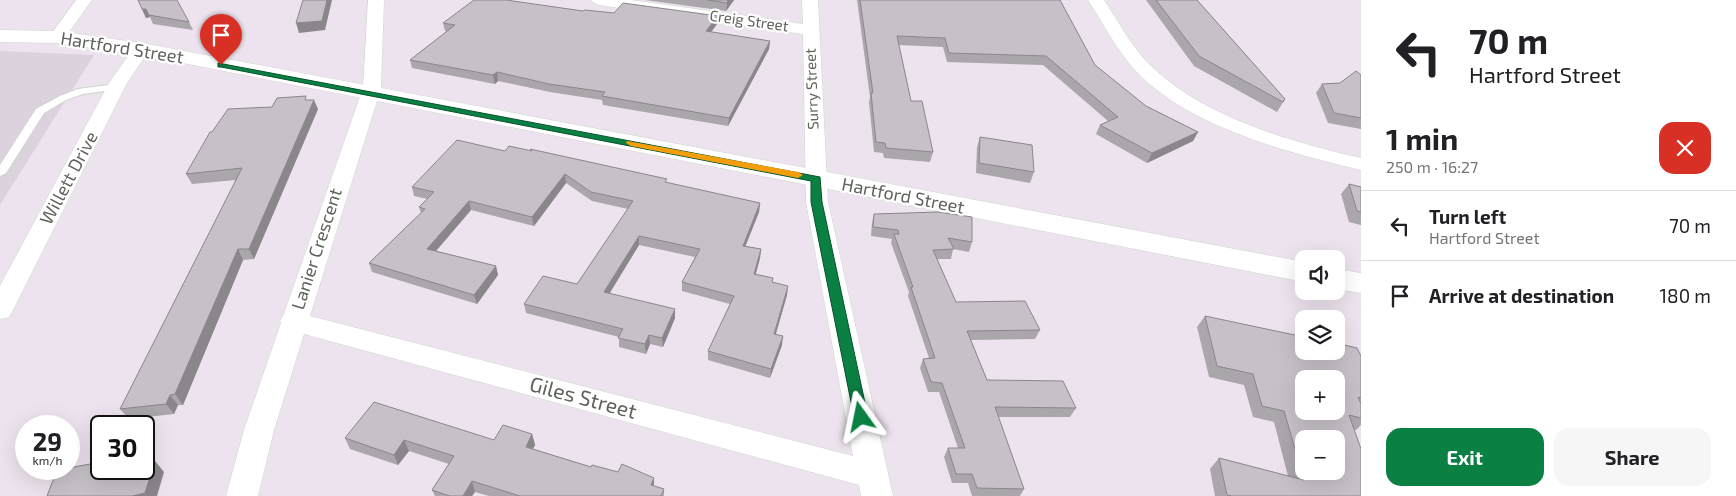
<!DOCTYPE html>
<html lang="en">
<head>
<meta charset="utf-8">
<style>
  :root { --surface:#fff; --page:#f6f6f6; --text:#202124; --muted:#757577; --line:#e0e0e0; --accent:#0b8043 }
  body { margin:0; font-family:"Exo 2",sans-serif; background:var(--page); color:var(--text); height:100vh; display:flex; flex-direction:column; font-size:19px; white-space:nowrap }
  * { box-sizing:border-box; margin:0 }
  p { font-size:16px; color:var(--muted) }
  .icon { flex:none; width:28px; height:28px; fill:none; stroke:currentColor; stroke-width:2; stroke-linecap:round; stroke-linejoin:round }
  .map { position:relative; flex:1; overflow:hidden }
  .sheet { display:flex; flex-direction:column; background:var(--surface); width:375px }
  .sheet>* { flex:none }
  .hud { background:#fff; color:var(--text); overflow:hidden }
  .fabs { position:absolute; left:1295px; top:250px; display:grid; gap:10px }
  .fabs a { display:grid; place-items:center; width:50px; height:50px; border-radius:10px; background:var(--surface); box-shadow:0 5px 20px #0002; font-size:25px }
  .speed { position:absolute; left:15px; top:415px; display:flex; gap:10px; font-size:25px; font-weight:700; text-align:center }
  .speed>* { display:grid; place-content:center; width:65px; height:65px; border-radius:50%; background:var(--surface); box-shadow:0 5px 20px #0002; line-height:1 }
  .speed small { font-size:12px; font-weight:400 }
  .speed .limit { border:2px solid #111; border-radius:8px; background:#fff; color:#111 }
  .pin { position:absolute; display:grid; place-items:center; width:42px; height:42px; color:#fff; margin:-51px -21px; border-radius:50% 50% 50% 0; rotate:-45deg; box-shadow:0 0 5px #0007 }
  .pin .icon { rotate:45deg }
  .me { position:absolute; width:55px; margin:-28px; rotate:348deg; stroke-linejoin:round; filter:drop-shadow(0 0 4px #0008) }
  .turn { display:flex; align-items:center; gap:18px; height:105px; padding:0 25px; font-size:22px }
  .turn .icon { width:65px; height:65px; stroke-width:2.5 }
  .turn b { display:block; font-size:35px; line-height:42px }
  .round { display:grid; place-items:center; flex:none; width:52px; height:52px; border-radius:15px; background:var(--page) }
  .headline { display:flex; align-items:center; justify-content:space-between; height:85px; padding:0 25px }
  h1 { font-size:30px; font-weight:700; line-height:38px }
  .action { display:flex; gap:10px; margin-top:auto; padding:10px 25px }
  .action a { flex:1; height:58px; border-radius:15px; background:var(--accent); color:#fff; font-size:20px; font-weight:700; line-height:58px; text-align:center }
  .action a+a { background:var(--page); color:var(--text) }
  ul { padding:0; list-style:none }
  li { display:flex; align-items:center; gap:15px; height:70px; padding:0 25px; border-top:1px solid var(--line) }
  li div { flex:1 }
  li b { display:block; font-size:19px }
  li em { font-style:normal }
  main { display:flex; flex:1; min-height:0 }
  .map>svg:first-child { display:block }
</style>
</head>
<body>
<main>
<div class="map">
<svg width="1361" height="496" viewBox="0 0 1361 496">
  <rect width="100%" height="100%" fill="#ede3ee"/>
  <polygon fill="#dcd2de" points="0,51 94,55 0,205"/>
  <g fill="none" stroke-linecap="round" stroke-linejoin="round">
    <g stroke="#d0d5cf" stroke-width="2">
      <polygon id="service" points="116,84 119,85 119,89 83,94 66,100 44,113 6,173 0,176 0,165 36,109 60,96 78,89"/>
    </g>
    <g stroke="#d0d5cf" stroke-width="1">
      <g id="minor">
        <polygon points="76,0 92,0 63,40 51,40 49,37"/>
        <polygon points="368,0 384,0 381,88 310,316 853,456 806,202 803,34 599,5 594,3 591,0 631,0 803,24 802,0 818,0 828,202 893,496 861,496 859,485 304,334 274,430 258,496 226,496 244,430 281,323 280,321 284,314 363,88"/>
        <path d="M1088,0h16c14,21 26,44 43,62 52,54 144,80 214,96v12c-72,-17 -175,-44 -226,-100 -19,-21 -32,-47 -47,-70z"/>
        <polygon points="142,44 148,45 150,49 127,83 13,310 9,317 0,319 0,286 109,83 136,45"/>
      </g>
    </g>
    <g stroke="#d0d5cf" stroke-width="1">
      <g id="tertiary">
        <polygon points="0,30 57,31 142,43 1304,262 1304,282 142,55 57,43 0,42"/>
        <polygon points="1336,269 1361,273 1361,293 1336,289"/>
      </g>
    </g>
    <use href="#service" fill="#fff" fill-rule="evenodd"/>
    <use href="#minor" fill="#fff" fill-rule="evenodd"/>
    <use href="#tertiary" fill="#fff" fill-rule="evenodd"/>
  </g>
  <g fill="#aba5ac">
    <polygon points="138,0 189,22 193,30 153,24 150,17 146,18"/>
    <polygon points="645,0 734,0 726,11"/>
    <polygon points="857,0 1060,0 1095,65 1146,106 1198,132 1193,141 1147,163 1096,134 1100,125 1108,121 1043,65 947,62 943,47 899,45 911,101 933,152 930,162 884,158 883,153 874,152 869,102 870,97"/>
    <polygon points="1146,0 1197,0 1285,99 1277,112 1194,66"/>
    <polygon points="583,11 614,13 717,24 711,32 770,41 769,49 728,126 603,105 602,100 550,92 498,81 495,84 412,68 410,60 447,31 445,31 443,23"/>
    <polygon points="1361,75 1361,129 1328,123 1316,93 1322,84 1340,83"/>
    <polygon points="308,100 318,109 254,259 243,260 183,405 178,405 174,414 129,419 120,409 236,180 192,184 186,174 272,107"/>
    <polygon points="980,137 1034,172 1030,183 976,173 977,147"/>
    <polygon points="530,149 667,183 760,203 759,212 745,246 761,249 760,258 756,274 773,278 772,282 787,295 776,334 782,345 770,378 708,360 708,351 730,304 682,291 682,282 695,257 639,245 609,293 675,318 663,347 650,344 646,354 619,347 619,337 526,313 524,304 577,284 628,209 592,201 566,183 534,226 471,210 436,251 496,266 498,275 477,304 372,272 369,263 421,213 419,207 427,199 414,196 412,187 505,151 531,151"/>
    <polygon points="1349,184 1361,187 1361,225 1349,222 1341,194"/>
    <polygon points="874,214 972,242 969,252 953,249 951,259 937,259 956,302 1040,330 1035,339 971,340 987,380 1076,408 1070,417 998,417 1024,489 1020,496 972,496 968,483 952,483 944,457 948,448 958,448 939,392 928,392 920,368 923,359 929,358 908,296 909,292 891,243 892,239 871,236 872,223"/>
    <polygon points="1205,316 1361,356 1361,425 1356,430 1354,430 1361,496 1215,496 1210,469 1219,458 1288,476 1274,422 1253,417 1244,385 1209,377 1197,327"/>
    <polygon points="532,434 535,445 533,449 591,467 618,472 654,478 654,486 664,489 664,496 489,496 475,492 472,496 435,496 432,490 449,464 409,451 398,465 350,449 345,438 494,440"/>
  </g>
  <g fill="#8b868c">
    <polygon points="327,0 332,0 325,30 299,33 296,23"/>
    <polygon points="728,0 734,0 726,11 727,3"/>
    <polygon points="142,9 146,9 150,17 146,18"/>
    <polygon points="718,16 717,24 706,39 706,31"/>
    <polygon points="770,41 769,49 728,126 729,118"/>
    <polygon points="497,72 498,81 495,84 493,75"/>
    <polygon points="314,100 318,109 254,259 249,249"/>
    <polygon points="1198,132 1193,141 1147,163 1152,153"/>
    <polygon points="565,174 566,183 534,226 532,217"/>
    <polygon points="469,201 471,210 430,258 427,249"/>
    <polygon points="760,203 759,212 742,255 743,246"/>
    <polygon points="639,236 639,245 605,301 604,292"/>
    <polygon points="238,249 243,260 183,405 175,394"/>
    <polygon points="761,249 760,258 753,283 754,274"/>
    <polygon points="496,266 498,275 477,304 474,295"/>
    <polygon points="788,286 787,295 773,343 774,334"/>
    <polygon points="675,309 675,318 663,347 662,338"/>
    <polygon points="649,335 650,344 646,354 645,344"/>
    <polygon points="783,336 782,345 770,378 771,369"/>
    <polygon points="170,395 178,405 174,414 166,404"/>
    <polygon points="532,434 535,445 528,457 526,447"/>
    <polygon points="404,440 409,451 398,465 394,455"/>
    <polygon points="155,461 164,472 157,496 132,496"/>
    <polygon points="654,478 654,488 651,485"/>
    <polygon points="472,481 475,492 472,496 463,496"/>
  </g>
  <g fill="#c7c0c8" stroke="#8b868c" fill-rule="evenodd">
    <polygon points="138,0 177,0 189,22 149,15 146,9 142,9"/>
    <polygon points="303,0 327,0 322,21 296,23"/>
    <polygon points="474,0 506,0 583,11 585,10 614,13 623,3 718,16 706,31 770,41 729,118 602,96 605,92 549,84 497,72 493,75 410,60 455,25 443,23"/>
    <polygon points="708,0 728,0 727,3"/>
    <polygon points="860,0 1060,0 1095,65 1146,106 1198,132 1152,153 1100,125 1118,117 1046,56 949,53 945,38 897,36 911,101 922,101 933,152 886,148 885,143 876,142 871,93 873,93"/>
    <polygon points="1156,0 1197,0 1285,99 1283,102 1199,56"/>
    <polygon points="1356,71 1361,75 1361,118 1334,113 1322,84 1340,83"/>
    <polygon points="306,96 305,100 314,100 249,249 238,249 175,394 170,395 166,404 120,409 242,168 186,174 210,132 212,132 228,109 272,107 277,98"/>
    <polygon points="980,137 1032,145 1034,172 979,163"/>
    <polygon points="457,140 505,151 509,146 532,151 530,149 667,179 665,182 760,203 743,246 761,249 754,274 773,278 772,282 788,286 774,334 783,336 771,369 708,351 734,296 682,282 700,249 639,236 604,292 675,309 662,338 649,335 645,344 618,338 623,329 524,304 543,276 577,284 633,201 591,192 565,174 532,217 469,201 427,249 496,266 474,295 369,263 425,209 419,207 434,192 412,187"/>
    <polygon points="1349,184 1361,187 1361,212 1357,211"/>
    <polygon points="938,212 972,217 972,242 948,238 954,249 933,250 956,302 1025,301 1040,330 967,331 987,380 1063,381 1076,408 995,407 1024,489 977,488 972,474 956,474 948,448 965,448 942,383 931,382 923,359 935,358 911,287 913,287 894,234 899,234 898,230 873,227 874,214"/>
    <path d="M1205,316l99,21v14h32v-8l21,5 4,8v42l-3,-1 3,7v14l-12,-3 12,34v47h-129l-5,-1 -8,-37 85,22 -20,-69 -22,-5 -9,-32 -36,-8zM1304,379h32v32h-32zM1304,439h32v32h-32z"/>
    <polygon points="374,402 494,440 503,425 532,434 526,447 591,467 592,465 618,472 622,464 654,478 651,485 664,489 661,496 520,496 472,481 463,496 450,496 432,490 454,456 404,440 394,455 345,438"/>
    <polygon points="155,461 145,493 132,496 47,496 57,470 69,469 69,468 101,462 101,469 144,469 144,463"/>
  </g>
  <polygon fill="#0b8043" stroke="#07532c" points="218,63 820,177 822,202 868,417 866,421 861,423 856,421 854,417 811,202 811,181 221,67 218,67"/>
  <polygon fill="#f59e0b" points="627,141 798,172 803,175 798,178 631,146 626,143"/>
  <g text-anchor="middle" stroke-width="4.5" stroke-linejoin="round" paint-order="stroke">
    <g font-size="15" fill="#5e645b" stroke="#fff">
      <text transform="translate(749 21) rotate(8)" y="5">Creig Street</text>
      <text transform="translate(812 89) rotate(-92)" y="5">Surry Street</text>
    </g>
    <g font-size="18" fill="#5e645b" stroke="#fff">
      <text transform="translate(122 48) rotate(9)" y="6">Hartford Street</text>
      <text transform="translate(69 178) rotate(-62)" y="6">Willett Drive</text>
      <text transform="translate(903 196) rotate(11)" y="6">Hartford Street</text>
      <text transform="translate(317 249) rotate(-72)" y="6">Lanier Crescent</text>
    </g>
    <g font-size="21" fill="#5e645b" stroke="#fff">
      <text transform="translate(583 398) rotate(15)" y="7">Giles Street</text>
    </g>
  </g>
</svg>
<div class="fabs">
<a><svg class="icon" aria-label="sound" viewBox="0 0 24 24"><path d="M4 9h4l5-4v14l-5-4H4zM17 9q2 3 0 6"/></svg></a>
<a><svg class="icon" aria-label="layers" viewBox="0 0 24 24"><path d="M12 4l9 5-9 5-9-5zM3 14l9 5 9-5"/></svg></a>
<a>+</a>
<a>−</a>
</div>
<div class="speed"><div>29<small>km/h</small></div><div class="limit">30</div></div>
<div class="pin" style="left:221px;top:65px;background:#d93025"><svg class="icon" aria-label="arrive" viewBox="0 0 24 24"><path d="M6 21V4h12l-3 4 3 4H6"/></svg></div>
<svg class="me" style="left:861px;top:417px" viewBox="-20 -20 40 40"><path d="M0-17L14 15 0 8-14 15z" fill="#0b8043" stroke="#fff" stroke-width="4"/></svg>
</div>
<section class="sheet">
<div class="hud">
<div class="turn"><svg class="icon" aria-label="left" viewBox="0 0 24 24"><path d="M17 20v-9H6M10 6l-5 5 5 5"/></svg><div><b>70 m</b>Hartford Street</div></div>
</div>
<div class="headline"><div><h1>1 min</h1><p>250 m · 16:27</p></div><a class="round" style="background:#d93025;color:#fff"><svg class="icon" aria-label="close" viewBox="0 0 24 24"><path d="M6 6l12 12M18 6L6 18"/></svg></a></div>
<ul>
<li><svg class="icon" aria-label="left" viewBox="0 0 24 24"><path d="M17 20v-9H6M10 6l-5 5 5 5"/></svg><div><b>Turn left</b><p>Hartford Street</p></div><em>70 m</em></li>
<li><svg class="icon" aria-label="arrive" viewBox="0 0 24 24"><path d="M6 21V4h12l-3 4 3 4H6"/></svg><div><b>Arrive at destination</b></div><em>180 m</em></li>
</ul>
<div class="action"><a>Exit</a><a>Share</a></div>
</section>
</main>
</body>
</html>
